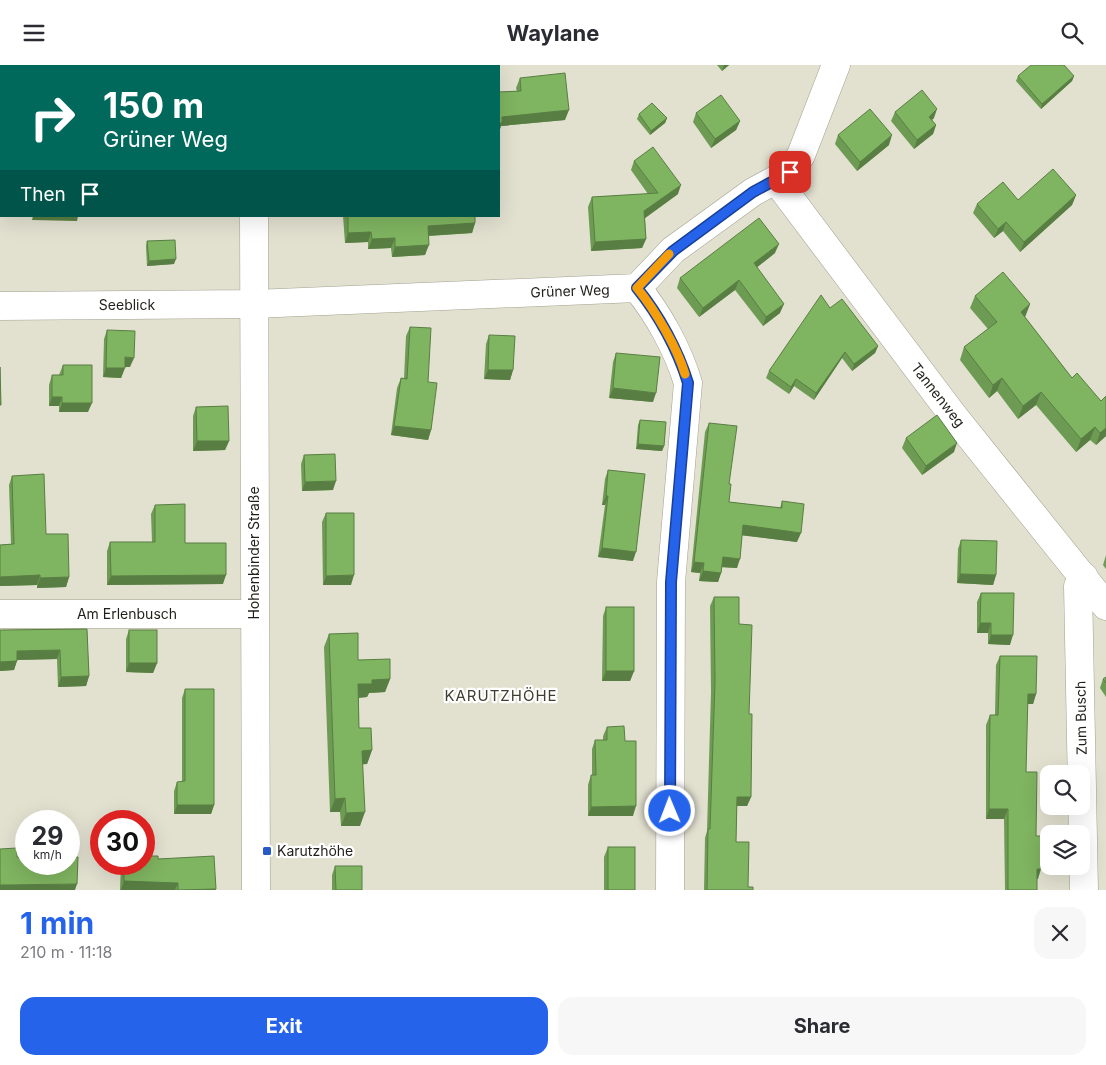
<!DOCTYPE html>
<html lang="en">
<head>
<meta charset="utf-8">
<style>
  :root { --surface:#fff; --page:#f7f7f7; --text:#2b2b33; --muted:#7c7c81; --accent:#2563eb }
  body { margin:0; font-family:Inter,sans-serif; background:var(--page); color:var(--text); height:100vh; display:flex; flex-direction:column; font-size:19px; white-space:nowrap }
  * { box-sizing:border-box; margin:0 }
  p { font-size:16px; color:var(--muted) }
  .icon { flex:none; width:28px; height:28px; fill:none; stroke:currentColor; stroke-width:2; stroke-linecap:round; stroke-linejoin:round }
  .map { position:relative; height:825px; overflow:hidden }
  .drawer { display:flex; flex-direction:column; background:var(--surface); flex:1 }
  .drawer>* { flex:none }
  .top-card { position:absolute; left:0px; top:0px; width:500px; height:152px; box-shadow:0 5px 20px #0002; background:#00695c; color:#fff; overflow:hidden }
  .controls { position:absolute; left:1040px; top:700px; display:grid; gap:10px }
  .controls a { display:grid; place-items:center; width:50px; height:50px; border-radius:10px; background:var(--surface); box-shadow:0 5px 20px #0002; font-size:25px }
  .speed { position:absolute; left:15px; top:745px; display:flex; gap:10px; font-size:25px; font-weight:700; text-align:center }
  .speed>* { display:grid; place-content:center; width:65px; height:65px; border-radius:50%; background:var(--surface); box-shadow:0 5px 20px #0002; line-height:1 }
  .speed small { font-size:12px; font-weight:400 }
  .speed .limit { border:8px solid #d22; background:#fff; color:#111 }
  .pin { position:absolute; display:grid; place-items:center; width:42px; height:42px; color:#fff; margin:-21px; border-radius:10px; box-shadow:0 2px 8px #0006 }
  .me { position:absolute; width:55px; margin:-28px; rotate:359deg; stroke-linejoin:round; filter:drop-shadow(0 0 4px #0008) }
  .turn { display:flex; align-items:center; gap:18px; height:105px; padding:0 20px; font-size:22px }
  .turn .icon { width:65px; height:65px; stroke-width:2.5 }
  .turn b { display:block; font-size:35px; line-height:42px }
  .then { display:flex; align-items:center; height:48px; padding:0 20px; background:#0003; gap:10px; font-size:19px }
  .round { display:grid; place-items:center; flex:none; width:52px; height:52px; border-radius:15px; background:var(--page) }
  .headline { display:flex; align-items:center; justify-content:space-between; height:85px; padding:0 20px }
  h1 { font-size:30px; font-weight:700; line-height:38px; color:var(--accent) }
  .button { display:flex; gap:10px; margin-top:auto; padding:10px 20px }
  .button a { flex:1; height:58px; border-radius:15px; background:var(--accent); color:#fff; font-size:20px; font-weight:700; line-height:58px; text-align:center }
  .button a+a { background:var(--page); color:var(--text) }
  header { display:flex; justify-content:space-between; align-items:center; height:65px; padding:0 20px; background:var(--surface); font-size:22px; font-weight:700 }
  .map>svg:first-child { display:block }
</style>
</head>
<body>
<header><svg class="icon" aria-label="menu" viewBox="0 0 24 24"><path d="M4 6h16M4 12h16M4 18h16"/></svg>Waylane<svg class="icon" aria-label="search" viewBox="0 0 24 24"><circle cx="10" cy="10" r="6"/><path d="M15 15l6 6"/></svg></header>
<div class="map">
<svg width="1106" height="825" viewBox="0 0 1106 825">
  <rect width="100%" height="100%" fill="#e2e0cf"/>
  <polygon fill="#f5b5a0" points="0,0 205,0 1,1 0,39"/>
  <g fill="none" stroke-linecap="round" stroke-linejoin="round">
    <g stroke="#a2a190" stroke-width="29">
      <g id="minor">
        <polyline points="253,0 253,1"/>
        <polyline points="202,1 209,0"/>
        <polyline points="0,39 1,39"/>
        <polyline points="776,115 952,349 1106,541"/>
        <polyline points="254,151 256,825"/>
        <path d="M637,223c22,27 41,62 51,95l-17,199 -1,308"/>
        <polyline points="0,241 254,239 637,223 673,185 753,127 790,107 801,90 836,0"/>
        <polyline points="1084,512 1078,521 1084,825"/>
        <polyline points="0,549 254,549"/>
      </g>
    </g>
    <use href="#minor" stroke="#fff" stroke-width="28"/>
  </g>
  <g fill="#6d9b53">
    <polygon points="717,0 729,0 722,6"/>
    <polygon points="1018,11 1074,11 1072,16 1041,44 1016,16"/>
    <polygon points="520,13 565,55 501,61 499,67 499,27 517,26 516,23"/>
    <polygon points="895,47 934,53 932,55 936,60 933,69 914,84 891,56"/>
    <polygon points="696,48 740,56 736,65 711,83 693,57"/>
    <polygon points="639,49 667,53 665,58 650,70 637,54"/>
    <polygon points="838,70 889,80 857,106 835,79"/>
    <polygon points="634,96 678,129 645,153 646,174 642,183 591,186 588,142 592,132 648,129 631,105"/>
    <polygon points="1076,130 1072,140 1020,187 1003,166 994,173 973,148 977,139 1018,135"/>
    <polygon points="343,151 475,151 475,158 472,168 429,171 425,190 392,192 391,183 368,184 368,177 345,178"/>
    <polygon points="147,176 174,199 147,201 146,181"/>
    <polygon points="775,188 757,202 780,248 763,261 735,225 699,252 677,223 680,213"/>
    <polygon points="975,231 1030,239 1025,252 1072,313 1101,336 1106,331 1106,371 1096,380 1090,375 1076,387 1036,340 1018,354 997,326 989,333 960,295 964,282 988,264 970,243"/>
    <polygon points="830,243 878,281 875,288 852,306 842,293 814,335 794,321 789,329 766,313 769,306"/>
    <polygon points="410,262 428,317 431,365 428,375 391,370 397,323 401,313 404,314 406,271"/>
    <polygon points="107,265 130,302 125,302 121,313 103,312 104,274"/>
    <polygon points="489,270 513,305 510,315 484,314 486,279"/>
    <polygon points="616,288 653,337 609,333 613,297"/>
    <polygon points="63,300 88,347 59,347 59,341 49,341 49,320 52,310 59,310"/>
    <polygon points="196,342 229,376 225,385 193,386 193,351"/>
    <polygon points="640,355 664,381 662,386 636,384 638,360"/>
    <polygon points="709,358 729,419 729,437 780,443 782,436 797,477 742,470 737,503 722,502 721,508 718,517 699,516 700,508 691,507 705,367"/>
    <polygon points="906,373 954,387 922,410 902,383"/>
    <polygon points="304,390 333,425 302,426 301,399"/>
    <polygon points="608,405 633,496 598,492 605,440 602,440 605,414"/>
    <polygon points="12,411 46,469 69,512 66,522 37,523 37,520 0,521 0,480 11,479 9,420"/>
    <polygon points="155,440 185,478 223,519 107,520 107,486 110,477 152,477 151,449"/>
    <polygon points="326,448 351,520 323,520 322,457"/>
    <polygon points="961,475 996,510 993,520 957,518 958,484"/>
    <polygon points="1106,490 1106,504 1103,500"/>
    <polygon points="981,528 1010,580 988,579 988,568 977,568 977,537"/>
    <polygon points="714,532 739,559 749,649 751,732 747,741 737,741 736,777 748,822 753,825 704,825 705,773 707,766 711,627 710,541"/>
    <polygon points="606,542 634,606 630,616 602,616 603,551"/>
    <polygon points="87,564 89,611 86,621 58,622 57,594 17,595 14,605 0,606 0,565"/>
    <polygon points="129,565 157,598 153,608 126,607 126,574"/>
    <polygon points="329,569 358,595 390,614 385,627 369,628 367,632 359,633 359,663 372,685 367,699 363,699 360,761 341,761 340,747 330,747 324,582"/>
    <polygon points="1000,591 1036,629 1033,639 1027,639 1026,707 1036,771 1038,814 1037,814 1037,825 1005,825 1004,754 986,754 986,660 990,650 995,650 996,600"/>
    <polygon points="1106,612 1106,632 1100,623 1103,614"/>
    <polygon points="185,624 214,740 211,749 174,749 174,726 177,717 182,717 182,633"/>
    <polygon points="607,662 625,676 633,751 588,751 588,720 591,710 592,710 592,684 595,675 603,675 603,671"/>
    <polygon points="608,782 635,825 604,825 604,792"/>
    <polygon points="158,794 216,824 215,825 120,825 121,799 144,799"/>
    <polygon points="335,801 362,825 332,825 332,810"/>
  </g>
  <g fill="#597e43">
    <polygon points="724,0 729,0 722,6"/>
    <polygon points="1074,11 1072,16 1041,44 1042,39"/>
    <polygon points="937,44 934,53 925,61 929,52"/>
    <polygon points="569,45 565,55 501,61 499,67 499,58 502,52"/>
    <polygon points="667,53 665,58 650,70 651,66"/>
    <polygon points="740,56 736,65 711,83 715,74"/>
    <polygon points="936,60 933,69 914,84 917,75"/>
    <polygon points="892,70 889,80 857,106 860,97"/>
    <rect x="0" y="95" width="1" height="9"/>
    <polygon points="681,120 678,129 641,156 644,146"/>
    <polygon points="1076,130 1072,140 1020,187 1024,177"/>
    <polygon points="33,151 78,151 77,156 32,155"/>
    <polygon points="1006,157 1003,166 994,173 998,164"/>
    <polygon points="475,158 472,168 424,171 428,161"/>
    <polygon points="371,167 368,177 345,178 348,168"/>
    <polygon points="395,173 391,183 368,184 372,174"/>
    <polygon points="646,174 642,183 591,186 595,177"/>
    <polygon points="779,179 775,188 750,208 754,198"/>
    <polygon points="429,180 425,190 392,192 395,182"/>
    <polygon points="176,194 174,199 147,201 149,196"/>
    <polygon points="739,215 735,225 699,252 703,243"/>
    <polygon points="784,239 780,248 763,261 766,252"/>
    <polygon points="1030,239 1025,252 1016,260 1021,247"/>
    <polygon points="878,281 875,288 852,306 854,299"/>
    <polygon points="845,287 842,293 814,335 816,328"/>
    <polygon points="125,292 134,293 130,302 122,302"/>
    <polygon points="106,303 125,303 121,313 103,312"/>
    <polygon points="488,305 513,305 510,315 484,314"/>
    <polygon points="1002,313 997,326 989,333 993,320"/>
    <polygon points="796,314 794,321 789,329 791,322"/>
    <polygon points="613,323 656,328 653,337 609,333"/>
    <polygon points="1041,327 1036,340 1018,354 1023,341"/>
    <polygon points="52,332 62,332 59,341 49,341"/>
    <polygon points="62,338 92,338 88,347 59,347"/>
    <polygon points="394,361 431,365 428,375 391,370"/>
    <polygon points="1095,362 1090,375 1076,387 1081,374"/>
    <polygon points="1106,363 1106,371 1096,380 1100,368"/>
    <polygon points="197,376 229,376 225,385 193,386"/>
    <polygon points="957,378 954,387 922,410 926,401"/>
    <polygon points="638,379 664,381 662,386 636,384"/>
    <polygon points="336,416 333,425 302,426 305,417"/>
    <polygon points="606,431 608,431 605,440 602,440"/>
    <polygon points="743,460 801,468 797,477 739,470"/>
    <polygon points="602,483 636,487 633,496 598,492"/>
    <polygon points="723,492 740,494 737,503 719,502"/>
    <polygon points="694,497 704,498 700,508 691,507"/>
    <polygon points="703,506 721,508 718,517 699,516"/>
    <polygon points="960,509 996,510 993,520 957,518"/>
    <polygon points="40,510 37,520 0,521 0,512"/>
    <polygon points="226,510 223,519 107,520 111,511"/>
    <polygon points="354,510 351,520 323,520 326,511"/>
    <polygon points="69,512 66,522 37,523 40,513"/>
    <polygon points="980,558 991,558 988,568 977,568"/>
    <polygon points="991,570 1013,570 1010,580 988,579"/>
    <polygon points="60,585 57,594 14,595 17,586"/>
    <polygon points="17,596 14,605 0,606 0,597"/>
    <polygon points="129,598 157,598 153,608 126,607"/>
    <polygon points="606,606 634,606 630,616 602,616"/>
    <polygon points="89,611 86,621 58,622 61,612"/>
    <polygon points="390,614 385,627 369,628 367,632 353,633 358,619 372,615"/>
    <polygon points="1028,629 1036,629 1033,639 1024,639"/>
    <polygon points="372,685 367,699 357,700 362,686"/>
    <polygon points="737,732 751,732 747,741 734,741"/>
    <polygon points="345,733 340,747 330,747 335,734"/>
    <polygon points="177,740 214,740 211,749 174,749"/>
    <polygon points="636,741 633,751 588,751 591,742"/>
    <polygon points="989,744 1008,744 1004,754 986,754"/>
    <polygon points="365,747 360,761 341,761 346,748"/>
    <polygon points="1037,804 1041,804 1038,814 1034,814"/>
    <polygon points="124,816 178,818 175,825 121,825"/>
    <polygon points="77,819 75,825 0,825 0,820"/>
    <polygon points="216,824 215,825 182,825"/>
  </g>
  <g fill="#7fb460" stroke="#597e43">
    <rect x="346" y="0" width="79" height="1"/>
    <polygon points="1031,0 1064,0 1074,11 1042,39 1018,11"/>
    <polygon points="565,8 569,45 502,52 502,58 499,58 499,27 521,26 520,13"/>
    <polygon points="922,25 937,44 929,52 936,60 917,75 895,47"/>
    <polygon points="721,30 740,56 715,74 696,48"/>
    <polygon points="652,38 667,53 651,66 639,49"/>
    <polygon points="870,44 892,70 860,97 838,70"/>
    <rect x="0" y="50" width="1" height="45"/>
    <polygon points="653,82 681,120 644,146 646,174 595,177 592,132 658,128 634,96"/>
    <polygon points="1053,104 1076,130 1024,177 1006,157 998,164 977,139 1003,117 1018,135"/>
    <polygon points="348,151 475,151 475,158 428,161 429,180 395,182 395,173 372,174 371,167 348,168"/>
    <polygon points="759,153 779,179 754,198 784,239 766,252 739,215 703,243 680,213"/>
    <polygon points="175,175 176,194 149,196 147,176"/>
    <polygon points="1003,207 1030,239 1021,247 1072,313 1077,308 1101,336 1106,331 1106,363 1100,368 1095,362 1081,374 1041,327 1023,341 1002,313 993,320 964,282 997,257 975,231"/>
    <polygon points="821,230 830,243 842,234 878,281 854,299 845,287 816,328 796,314 791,322 769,306"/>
    <polygon points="410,262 431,263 428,317 437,318 431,365 394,361 401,313 407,314"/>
    <polygon points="107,265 135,266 134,293 125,292 125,303 106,303"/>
    <polygon points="489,270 515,271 513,305 488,305"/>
    <polygon points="616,288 660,292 656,328 613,323"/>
    <polygon points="63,300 92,300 92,338 62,338 62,332 52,332 52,310 63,310"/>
    <polygon points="0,302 1,340 0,340"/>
    <polygon points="228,341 229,376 197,376 196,342"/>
    <polygon points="937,350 957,378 926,401 906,373"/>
    <polygon points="640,355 666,357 664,381 638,379"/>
    <polygon points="709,358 737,361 729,419 731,419 729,437 782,443 782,436 804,439 801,468 743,460 740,494 723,492 721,508 703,506 704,498 694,497"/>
    <polygon points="335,389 336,416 305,417 304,390"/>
    <polygon points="608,405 645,409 636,487 602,483 608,431 606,431"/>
    <polygon points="44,409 46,469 68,469 69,512 40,513 40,510 0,512 0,480 14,479 12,411"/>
    <polygon points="185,439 185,478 226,478 226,510 111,511 110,477 155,477 155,440"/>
    <polygon points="326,448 354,448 354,510 326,511"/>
    <polygon points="961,475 997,476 996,510 960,509"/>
    <polygon points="981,528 1014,528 1013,570 991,570 991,558 980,558"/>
    <polygon points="714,532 739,532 739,559 752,560 749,649 752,649 751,732 737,732 736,777 749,777 748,822 753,822 753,825 707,825 708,764 710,764 715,617"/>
    <rect x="606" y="542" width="28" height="64"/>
    <polygon points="87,564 89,611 61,612 60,585 17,586 17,596 0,597 0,565"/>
    <rect x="129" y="565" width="28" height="33"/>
    <polygon points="358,568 358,595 390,594 390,614 372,615 372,619 358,619 359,663 371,663 372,685 362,686 365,747 346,748 345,733 335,734 329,569"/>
    <polygon points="1000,591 1037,591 1036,629 1028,629 1026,707 1037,707 1036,771 1041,771 1041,804 1037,804 1037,825 1008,825 1008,744 989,744 990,650 998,650"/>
    <polygon points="1106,612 1106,618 1103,614"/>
    <polygon points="185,624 214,624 214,740 177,740 177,717 185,716"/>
    <polygon points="624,661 625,676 636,676 636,741 591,742 591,710 596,710 595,675 607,675 607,662"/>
    <rect x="608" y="782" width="27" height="43"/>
    <polygon points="17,783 17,792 26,792 26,799 69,799 69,792 78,792 77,819 0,820 0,784"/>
    <polygon points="144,791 158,791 158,794 214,791 216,824 178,825 178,818 124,816 124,799 144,799"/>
    <polygon points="335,801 362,801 362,825 336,825"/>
  </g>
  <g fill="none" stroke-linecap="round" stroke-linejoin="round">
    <g stroke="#184099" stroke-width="12">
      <path id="route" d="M670,746l1,-229 17,-199c-10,-33 -29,-68 -51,-95l36,-37 80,-59 37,-20"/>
    </g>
    <use href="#route" stroke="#2563eb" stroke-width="9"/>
    <path stroke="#f59e0b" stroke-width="9" d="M669,189l-32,34c18,22 40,59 48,86"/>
  </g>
  <rect fill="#2759c7" stroke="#fff" stroke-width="2" x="262" y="781" width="10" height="10" rx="2.5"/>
  <g text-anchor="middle" stroke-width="4.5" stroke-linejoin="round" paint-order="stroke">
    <g font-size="14" fill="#201f19" stroke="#fff">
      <text transform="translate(570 226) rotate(-2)" y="5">Grüner Weg</text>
      <text x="127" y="245">Seeblick</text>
      <text transform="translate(938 330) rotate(52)" y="5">Tannenweg</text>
      <text transform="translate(254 488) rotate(-90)" y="5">Hohenbinder Straße</text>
      <text x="127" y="554">Am Erlenbusch</text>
      <text transform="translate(1081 653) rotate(-91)" y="5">Zum Busch</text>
    </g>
    <g font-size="14" fill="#201f19" stroke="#fff" text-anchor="start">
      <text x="277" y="791">Karutzhöhe</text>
    </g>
    <g font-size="15" letter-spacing="1" fill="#403f31" stroke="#fff">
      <text x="501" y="636">KARUTZHÖHE</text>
    </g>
  </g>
</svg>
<div class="controls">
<a><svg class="icon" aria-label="search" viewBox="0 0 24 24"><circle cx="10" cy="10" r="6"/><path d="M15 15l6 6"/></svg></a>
<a><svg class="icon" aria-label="layers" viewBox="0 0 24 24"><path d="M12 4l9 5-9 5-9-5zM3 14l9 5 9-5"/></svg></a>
</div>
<div class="speed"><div>29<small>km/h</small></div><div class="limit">30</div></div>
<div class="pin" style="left:790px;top:107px;background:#d93025"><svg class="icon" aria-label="arrive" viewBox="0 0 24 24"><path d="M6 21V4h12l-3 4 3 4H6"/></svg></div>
<svg class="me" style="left:670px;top:746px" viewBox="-20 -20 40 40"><circle r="17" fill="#2563eb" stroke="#fff" stroke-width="3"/><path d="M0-11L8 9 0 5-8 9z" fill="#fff"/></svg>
<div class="top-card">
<div class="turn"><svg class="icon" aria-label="right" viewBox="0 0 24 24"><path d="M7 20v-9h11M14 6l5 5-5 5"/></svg><div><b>150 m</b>Grüner Weg</div></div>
<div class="then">Then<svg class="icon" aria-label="arrive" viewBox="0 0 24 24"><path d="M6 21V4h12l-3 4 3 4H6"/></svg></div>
</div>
</div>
<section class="drawer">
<div class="headline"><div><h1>1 min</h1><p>210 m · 11:18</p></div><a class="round"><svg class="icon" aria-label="close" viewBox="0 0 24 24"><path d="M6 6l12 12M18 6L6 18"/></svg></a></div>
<div class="button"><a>Exit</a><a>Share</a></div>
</section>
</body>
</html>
